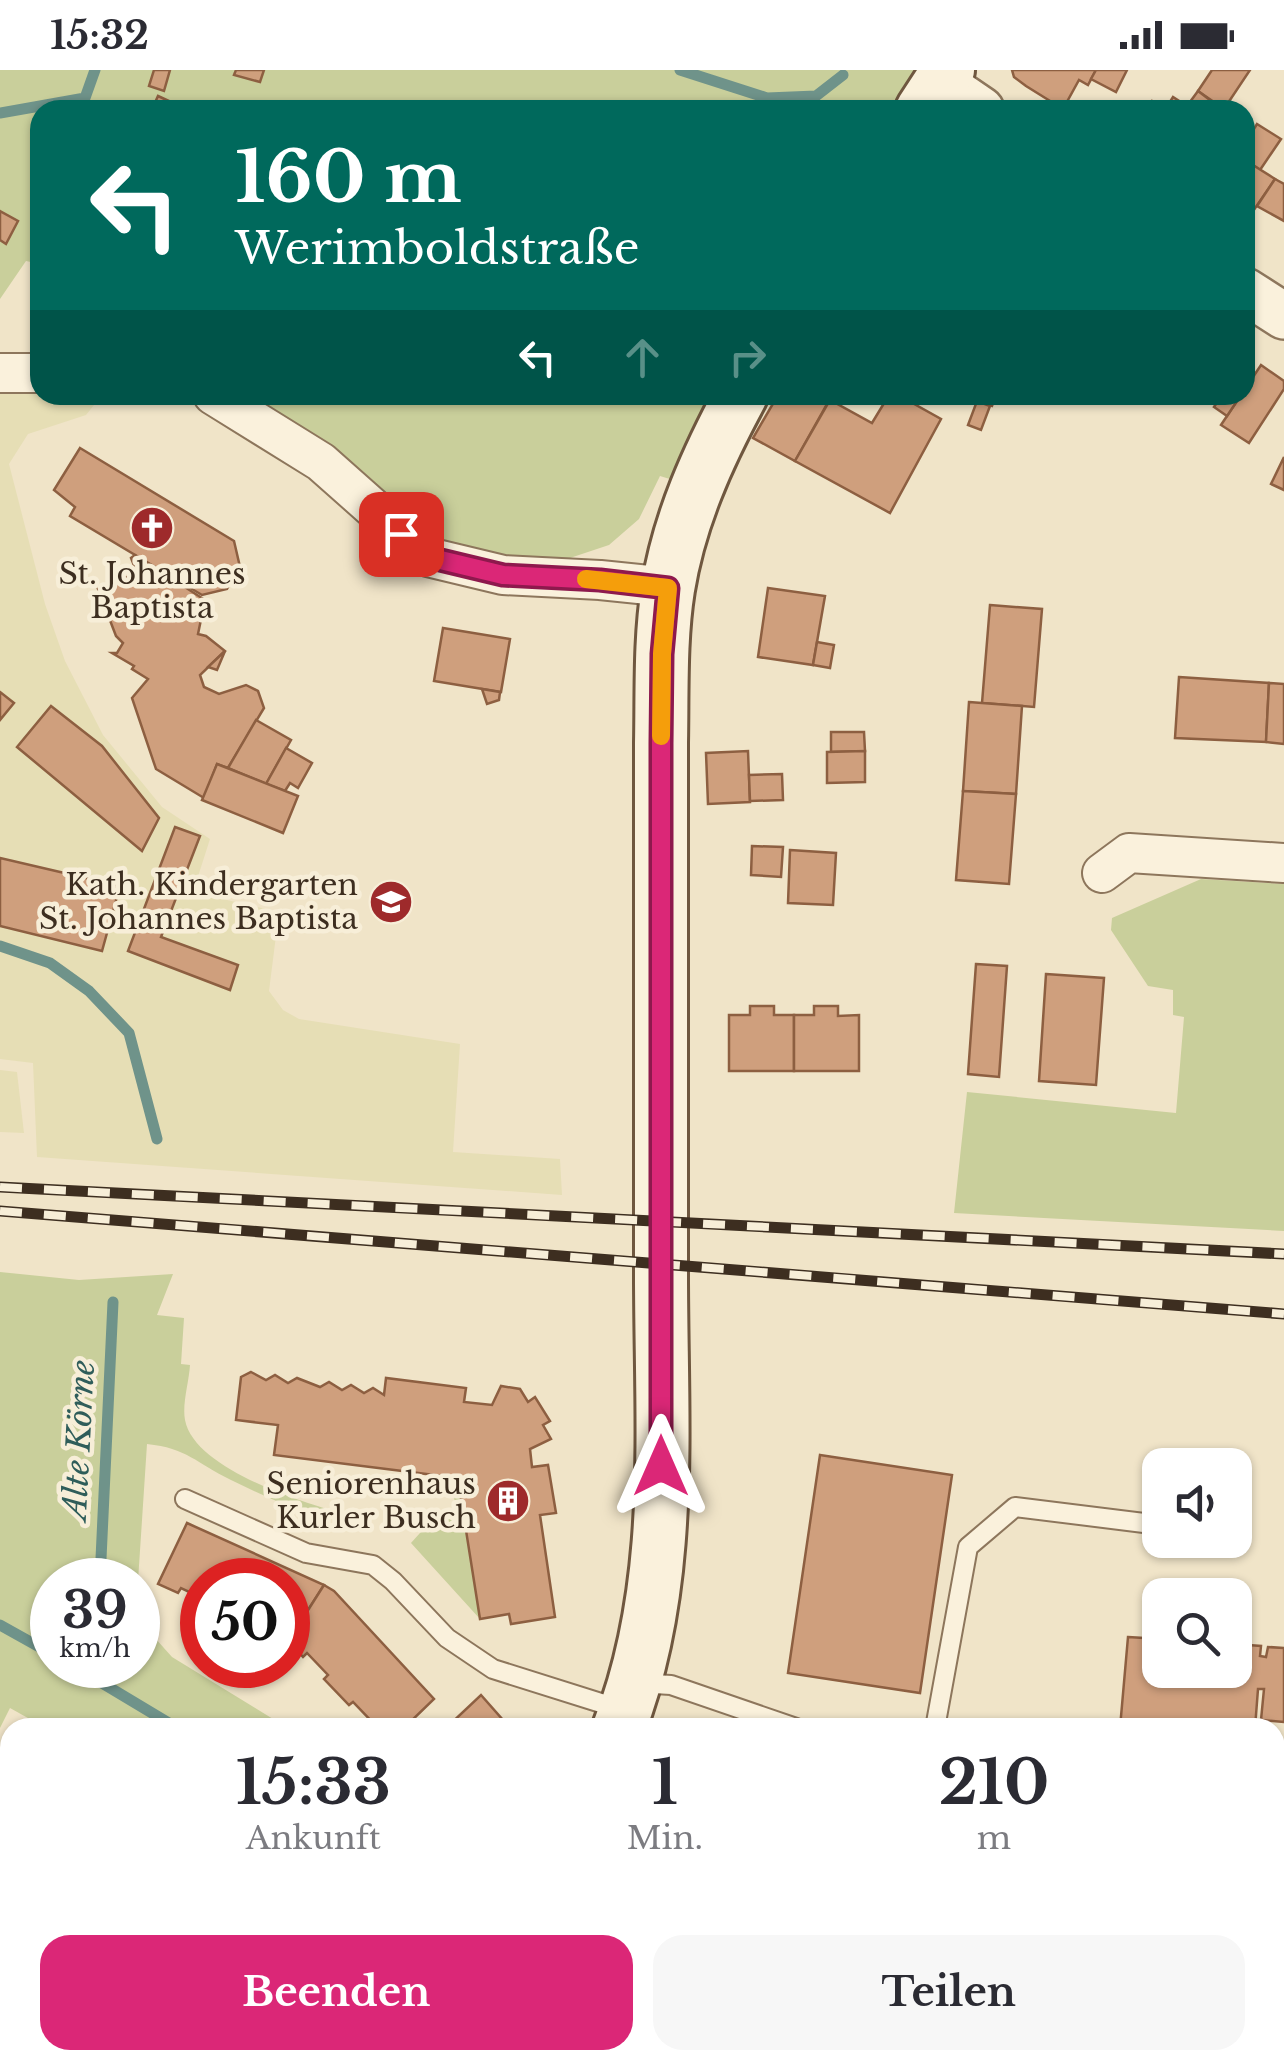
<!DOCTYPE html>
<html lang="de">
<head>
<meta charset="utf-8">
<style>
  :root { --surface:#fff; --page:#f7f7f7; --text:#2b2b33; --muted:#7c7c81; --accent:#db2777 }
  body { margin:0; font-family:"Libre Baskerville",serif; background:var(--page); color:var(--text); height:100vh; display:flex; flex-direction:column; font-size:38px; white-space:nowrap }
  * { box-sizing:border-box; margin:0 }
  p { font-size:32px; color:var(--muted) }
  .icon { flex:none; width:55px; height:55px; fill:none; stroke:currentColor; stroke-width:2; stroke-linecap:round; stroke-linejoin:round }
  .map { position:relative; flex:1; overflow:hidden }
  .side { position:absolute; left:0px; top:1648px; width:1285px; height:352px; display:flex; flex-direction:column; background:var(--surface); border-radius:30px 30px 0 0; box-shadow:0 2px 8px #0004 }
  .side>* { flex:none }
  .guide { position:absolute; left:30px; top:30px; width:1225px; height:305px; border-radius:30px; box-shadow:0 2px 8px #0004; background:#00695c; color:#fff; overflow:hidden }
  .tools { position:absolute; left:1142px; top:1378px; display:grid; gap:20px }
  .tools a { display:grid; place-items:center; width:110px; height:110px; border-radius:20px; background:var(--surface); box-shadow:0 2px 8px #0004; font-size:50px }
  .speed { position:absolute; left:30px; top:1488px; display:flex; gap:20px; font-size:50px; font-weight:700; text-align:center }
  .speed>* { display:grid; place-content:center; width:130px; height:130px; border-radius:50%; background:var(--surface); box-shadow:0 2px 8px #0004; line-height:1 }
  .speed small { font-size:25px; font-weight:400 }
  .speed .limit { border:15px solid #d22; background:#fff; color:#111 }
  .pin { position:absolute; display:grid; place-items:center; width:85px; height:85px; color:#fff; margin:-42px; border-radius:20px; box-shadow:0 5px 15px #0006 }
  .me { position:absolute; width:110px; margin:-55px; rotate:0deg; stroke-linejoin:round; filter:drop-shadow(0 0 8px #0008) }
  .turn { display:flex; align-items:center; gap:35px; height:210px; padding:0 40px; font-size:45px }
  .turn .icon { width:130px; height:130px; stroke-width:2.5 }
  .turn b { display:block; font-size:70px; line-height:85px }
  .lanes { display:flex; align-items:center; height:95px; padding:0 40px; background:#0003; justify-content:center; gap:50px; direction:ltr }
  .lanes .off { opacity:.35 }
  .eta { display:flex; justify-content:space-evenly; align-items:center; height:170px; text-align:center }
  .eta b { font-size:60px; font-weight:700; line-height:70px }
  .primary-button { display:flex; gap:20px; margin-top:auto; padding:20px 40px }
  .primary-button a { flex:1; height:115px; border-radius:30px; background:var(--accent); color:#fff; font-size:40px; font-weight:700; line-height:115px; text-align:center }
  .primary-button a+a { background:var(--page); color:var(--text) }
  .status { display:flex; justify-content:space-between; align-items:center; height:70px; padding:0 50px; background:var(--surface); direction:ltr }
  .status svg { height:28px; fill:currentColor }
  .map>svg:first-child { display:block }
</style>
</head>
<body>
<div class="status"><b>15:32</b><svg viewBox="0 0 49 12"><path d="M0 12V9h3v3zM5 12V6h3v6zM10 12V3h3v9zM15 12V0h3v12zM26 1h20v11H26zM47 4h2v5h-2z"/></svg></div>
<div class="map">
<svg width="1284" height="1999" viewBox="0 0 1284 1999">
  <rect width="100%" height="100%" fill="#f0e4c8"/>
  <g fill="#e6deb5">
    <polygon points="0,317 40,319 40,325 102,325 86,345 28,364 9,394 45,534 65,591 103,665 162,737 210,769 193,822 279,842 269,921 283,940 299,949 460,974 453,1082 560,1089 562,1125 37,1087 33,993 0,989"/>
    <polygon points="0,1000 17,1002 24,1063 0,1062"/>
  </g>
  <g fill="#c9cf9b">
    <polygon points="0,0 924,0 897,40 40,40 40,194 26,191 0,229"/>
    <polygon points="249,325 712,325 673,410 660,406 639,449 609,475 561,491 501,490 430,470 331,374"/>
    <polygon points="1201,809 1284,814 1284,1161 954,1143 967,1022 1176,1043 1184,947 1173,945 1173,920 1148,916 1111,860 1112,848"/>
    <path d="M0,1202l79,8 94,-6 -16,41 27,3 -3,46 9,1c-1,17 -8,39 -5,55 9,47 108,79 149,91l-2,9c-36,-9 -68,-24 -101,-40 -35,-17 -44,-32 -84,-36l-9,137 -86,-1v85h86v-46l34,38 114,70h-242l-34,-19 -10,20z"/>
    <polygon points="459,1416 480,1549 411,1473 429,1453 445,1453 455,1440 454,1422"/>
    <polygon points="500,1990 776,1990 789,1999 515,1999"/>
  </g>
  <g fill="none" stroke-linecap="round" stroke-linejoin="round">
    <g stroke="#6f938a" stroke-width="11">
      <polyline points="680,0 767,28 816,26 843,5"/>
      <polyline points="0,43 85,28 95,0"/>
      <polyline points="0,876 50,893 89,921 129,963 157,1069"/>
      <polyline points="100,1510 113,1232"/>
      <polyline points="0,1555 52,1584"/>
      <polyline points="72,1595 177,1658"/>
      <polyline points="717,1990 725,1999"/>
    </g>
  </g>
  <g fill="#cf9f7d" stroke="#8d5f41" stroke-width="2.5">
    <polygon points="154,0 170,0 164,21 149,16"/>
    <polygon points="236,0 264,0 260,12 234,5"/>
    <polygon points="1012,0 1096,0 1088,15 1079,10 1063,39 1026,16 1014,7"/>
    <polygon points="1096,0 1127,0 1116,22 1091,9"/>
    <polygon points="1212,0 1250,0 1224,39 1198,21"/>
    <polygon points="1198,21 1223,40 1146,40 1152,31 1165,40 1173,27 1187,36"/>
    <polygon points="158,26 171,32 168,40 153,37"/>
    <polygon points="1257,54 1281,69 1260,100 1245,90 1245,73"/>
    <polygon points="1245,90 1275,109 1245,153"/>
    <polygon points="1275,109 1284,114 1284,151 1257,136"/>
    <polygon points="0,141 18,151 6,174 0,170"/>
    <polygon points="1261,295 1284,311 1284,319 1249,373 1221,355 1241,325 1245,325 1245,319"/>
    <polygon points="778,325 832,325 795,391 753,368"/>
    <polygon points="889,325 898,325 941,349 890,443 795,391 830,330 872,353"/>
    <polygon points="960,325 996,325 992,336"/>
    <polygon points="1222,325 1241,325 1227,346 1214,337"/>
    <polygon points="977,331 990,336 981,360 968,355"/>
    <polygon points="80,378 234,471 240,497 237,508 234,506 227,519 202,525 70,446 75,437 54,420"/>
    <polygon points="1284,387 1284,420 1271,414"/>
    <polygon points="135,485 205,530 198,564 206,566 225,581 200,605 204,617 219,624 246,615 258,621 264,638 228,698 217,694 204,728 156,699 132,628 148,609 132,599 134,596 112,583 117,583 123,573 116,566 98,519 137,503 131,488"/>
    <polygon points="768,518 825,526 813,595 758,587"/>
    <polygon points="990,535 1042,539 1034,637 982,633"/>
    <polygon points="443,558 510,569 501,622 434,611"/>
    <polygon points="817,572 834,575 830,598 813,595"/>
    <polygon points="225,581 217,600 208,597"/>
    <polygon points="1179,607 1269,613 1266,672 1175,668"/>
    <polygon points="1269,613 1284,614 1284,674 1266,672"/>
    <polygon points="482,619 500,622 499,630 487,634"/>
    <polygon points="0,622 14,633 0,650"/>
    <polygon points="969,632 1022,636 1016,724 963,721"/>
    <polygon points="51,636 102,676 159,748 142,781 17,677"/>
    <polygon points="256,650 291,670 266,714 228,698"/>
    <polygon points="831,662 864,662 865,681 831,682"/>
    <polygon points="286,678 312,693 298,718 290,713 285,721 266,714"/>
    <polygon points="748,681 750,732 708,734 706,683"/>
    <polygon points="865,681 865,712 827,713 827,682"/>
    <polygon points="217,694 298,726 283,763 202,730"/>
    <polygon points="782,704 783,730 750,731 749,705"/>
    <polygon points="963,721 1016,724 1009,814 956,810"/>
    <polygon points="175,757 200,766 161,867 238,895 230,920 128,881"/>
    <polygon points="752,776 783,777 781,807 751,805"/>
    <polygon points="790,780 836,783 833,835 788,833"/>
    <polygon points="0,788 120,816 102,881 0,856"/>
    <polygon points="976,894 1007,896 999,1007 968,1004"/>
    <polygon points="1046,904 1104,908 1096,1015 1039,1011"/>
    <polygon points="750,936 774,936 774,945 794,945 794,1001 729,1001 729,945 750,945"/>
    <polygon points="814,936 838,936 838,946 859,945 859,1001 794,1001 794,945 814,945"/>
    <polygon points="251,1302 266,1310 275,1305 288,1313 297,1308 320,1317 329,1312 342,1320 351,1315 364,1323 373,1318 384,1325 386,1308 466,1318 464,1332 492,1335 501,1316 520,1319 528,1332 535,1327 550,1351 543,1355 551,1369 530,1379 532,1397 548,1395 556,1443 540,1445 555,1547 511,1554 509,1544 480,1549 459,1416 450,1407 274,1385 278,1355 236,1350 241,1307"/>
    <polygon points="820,1385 952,1405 920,1623 788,1603"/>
    <polygon points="187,1453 324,1515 289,1570 288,1510 202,1510 202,1528 181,1518 178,1523 158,1514"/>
    <polygon points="324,1515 334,1521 434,1629 404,1658 373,1658 375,1655 353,1632 349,1635 324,1609 328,1605 307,1583 303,1587 295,1578 296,1575 289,1570"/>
    <polygon points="1128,1567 1160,1569 1160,1600 1235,1600 1235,1574 1261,1576 1260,1586 1266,1587 1268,1577 1284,1578 1284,1652 1261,1650 1264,1619 1258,1619 1255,1658 1120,1658"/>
    <polygon points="481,1625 510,1658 446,1658"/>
    <polygon points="10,1836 10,1990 72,1990 77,1994 80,1990 186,1990 179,1999 0,1999 0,1848"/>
    <polygon points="1275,1848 1284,1848 1281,1897 1275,1897"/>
    <polygon points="1275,1903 1284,1904 1284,1930 1275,1929"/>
    <polygon points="1275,1981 1284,1982 1284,1999 1232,1999 1232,1990 1275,1990"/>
    <polygon points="387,1990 437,1990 448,1999 379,1999"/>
    <polygon points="913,1990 983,1990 977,1999 926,1999"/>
    <rect x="1096" y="1990" width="136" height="9"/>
  </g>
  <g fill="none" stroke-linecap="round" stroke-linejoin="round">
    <g stroke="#8d765c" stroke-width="22">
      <g id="service">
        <polyline points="185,1429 306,1483 373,1495 393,1511 447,1568 493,1599 620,1639"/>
        <polyline points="1235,1465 1239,1465"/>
        <polyline points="638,1613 671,1615 796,1658"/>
        <polyline points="935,1658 968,1477 1015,1437 1160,1455"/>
        <polyline points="0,1770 10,1759"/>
        <polyline points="1275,1824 1284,1825"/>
      </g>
    </g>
    <g stroke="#8d765c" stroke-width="42">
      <g id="minor">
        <polyline points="0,303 40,303"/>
        <polyline points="213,325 321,392 428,487 503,505 600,510 668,517"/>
        <polyline points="1102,803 1129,783 1284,793"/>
      </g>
    </g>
    <g stroke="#8d765c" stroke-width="50">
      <g id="tertiary">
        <polyline points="940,12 981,40"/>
        <polyline points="1245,221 1284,246"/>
      </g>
    </g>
    <g stroke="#6f573f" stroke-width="58">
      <g id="secondary">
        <polyline points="922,40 948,0"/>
        <path d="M619,1658c56,-143 42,-302 42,-452 1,-178 0,-356 0,-533 1,-51 -1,-104 7,-154 11,-69 40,-133 73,-194"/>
        <polyline points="327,1999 336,1990"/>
      </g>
    </g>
    <use href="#service" stroke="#faf1dc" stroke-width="18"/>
    <use href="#minor" stroke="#faf1dc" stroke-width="38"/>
    <use href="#tertiary" stroke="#faf1dc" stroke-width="45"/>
    <use href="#secondary" stroke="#faf1dc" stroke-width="52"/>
    <g stroke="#3d2e20" stroke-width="11">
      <g id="rail">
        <polyline points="0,1117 1284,1184"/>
        <polyline points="0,1141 1284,1244"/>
      </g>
    </g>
    <use href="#rail" stroke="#f7eed8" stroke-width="8" stroke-dasharray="22" stroke-linecap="butt"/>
  </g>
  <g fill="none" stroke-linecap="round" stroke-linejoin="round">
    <g stroke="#8e194d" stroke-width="25">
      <polyline id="route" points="401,464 428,487 503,505 600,510 668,518 662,584 661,673 661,1396"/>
    </g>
    <use href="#route" stroke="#db2777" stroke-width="18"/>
    <polyline stroke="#f59e0b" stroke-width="18" points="586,509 668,518 662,584 661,666"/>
  </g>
  <defs>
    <g id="church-disc" transform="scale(2.25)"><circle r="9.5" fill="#9e2a2b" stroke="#f7eed8"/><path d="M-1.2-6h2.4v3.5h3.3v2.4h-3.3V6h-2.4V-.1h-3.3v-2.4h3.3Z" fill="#fff"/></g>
    <g id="school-disc" transform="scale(2.25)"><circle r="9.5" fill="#9e2a2b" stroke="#f7eed8"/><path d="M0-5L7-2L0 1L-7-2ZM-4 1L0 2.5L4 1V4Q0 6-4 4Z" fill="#fff"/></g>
    <g id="building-disc" transform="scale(2.25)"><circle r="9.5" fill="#9e2a2b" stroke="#f7eed8"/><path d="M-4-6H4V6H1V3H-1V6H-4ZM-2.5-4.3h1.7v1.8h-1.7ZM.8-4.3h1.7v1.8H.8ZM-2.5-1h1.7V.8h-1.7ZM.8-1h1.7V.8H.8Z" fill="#fff"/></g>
  </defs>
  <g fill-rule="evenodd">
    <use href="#church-disc" x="152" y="458"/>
    <use href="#school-disc" x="391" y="832"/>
    <use href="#building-disc" x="508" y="1431"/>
  </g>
  <g text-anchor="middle" stroke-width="9" stroke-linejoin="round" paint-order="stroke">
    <g font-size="30" fill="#3d2e20" stroke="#f7eed8" text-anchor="end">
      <text x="152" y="514" text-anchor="middle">St. Johannes<tspan x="152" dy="34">Baptista</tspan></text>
      <text x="358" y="825">Kath. Kindergarten<tspan x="358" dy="34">St. Johannes Baptista</tspan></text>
      <text x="476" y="1424">Seniorenhaus<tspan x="476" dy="34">Kurler Busch</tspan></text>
    </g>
    <g font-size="32" font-style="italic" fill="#2f5d5a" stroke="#f7eed8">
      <text transform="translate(79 1370) rotate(-87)" y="11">Alte Körne</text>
    </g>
  </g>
</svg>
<div class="tools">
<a><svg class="icon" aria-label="sound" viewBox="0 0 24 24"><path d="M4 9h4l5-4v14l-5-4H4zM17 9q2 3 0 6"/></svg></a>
<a><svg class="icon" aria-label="search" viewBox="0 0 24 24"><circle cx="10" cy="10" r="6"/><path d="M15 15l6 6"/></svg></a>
</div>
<div class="speed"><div>39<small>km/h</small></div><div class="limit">50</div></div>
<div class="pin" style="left:401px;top:464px;background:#d93025"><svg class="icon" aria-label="arrive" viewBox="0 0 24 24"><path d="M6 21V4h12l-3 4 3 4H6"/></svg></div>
<svg class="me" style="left:661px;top:1396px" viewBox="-20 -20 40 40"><path d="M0-17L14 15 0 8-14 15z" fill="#db2777" stroke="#fff" stroke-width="4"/></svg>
<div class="guide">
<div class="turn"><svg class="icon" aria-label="left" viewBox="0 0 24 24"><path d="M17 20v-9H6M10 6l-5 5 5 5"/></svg><div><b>160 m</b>Werimboldstraße</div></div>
<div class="lanes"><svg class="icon" aria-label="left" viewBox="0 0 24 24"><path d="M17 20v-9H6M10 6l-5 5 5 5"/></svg><svg class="icon off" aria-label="ahead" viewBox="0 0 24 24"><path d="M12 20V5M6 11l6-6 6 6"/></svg><svg class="icon off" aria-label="right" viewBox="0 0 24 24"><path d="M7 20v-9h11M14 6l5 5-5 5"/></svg></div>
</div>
<section class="side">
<div class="eta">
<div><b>15:33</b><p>Ankunft</p></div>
<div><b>1</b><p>Min.</p></div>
<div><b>210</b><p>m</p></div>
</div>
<div class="primary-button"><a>Beenden</a><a>Teilen</a></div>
</section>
</div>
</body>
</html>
